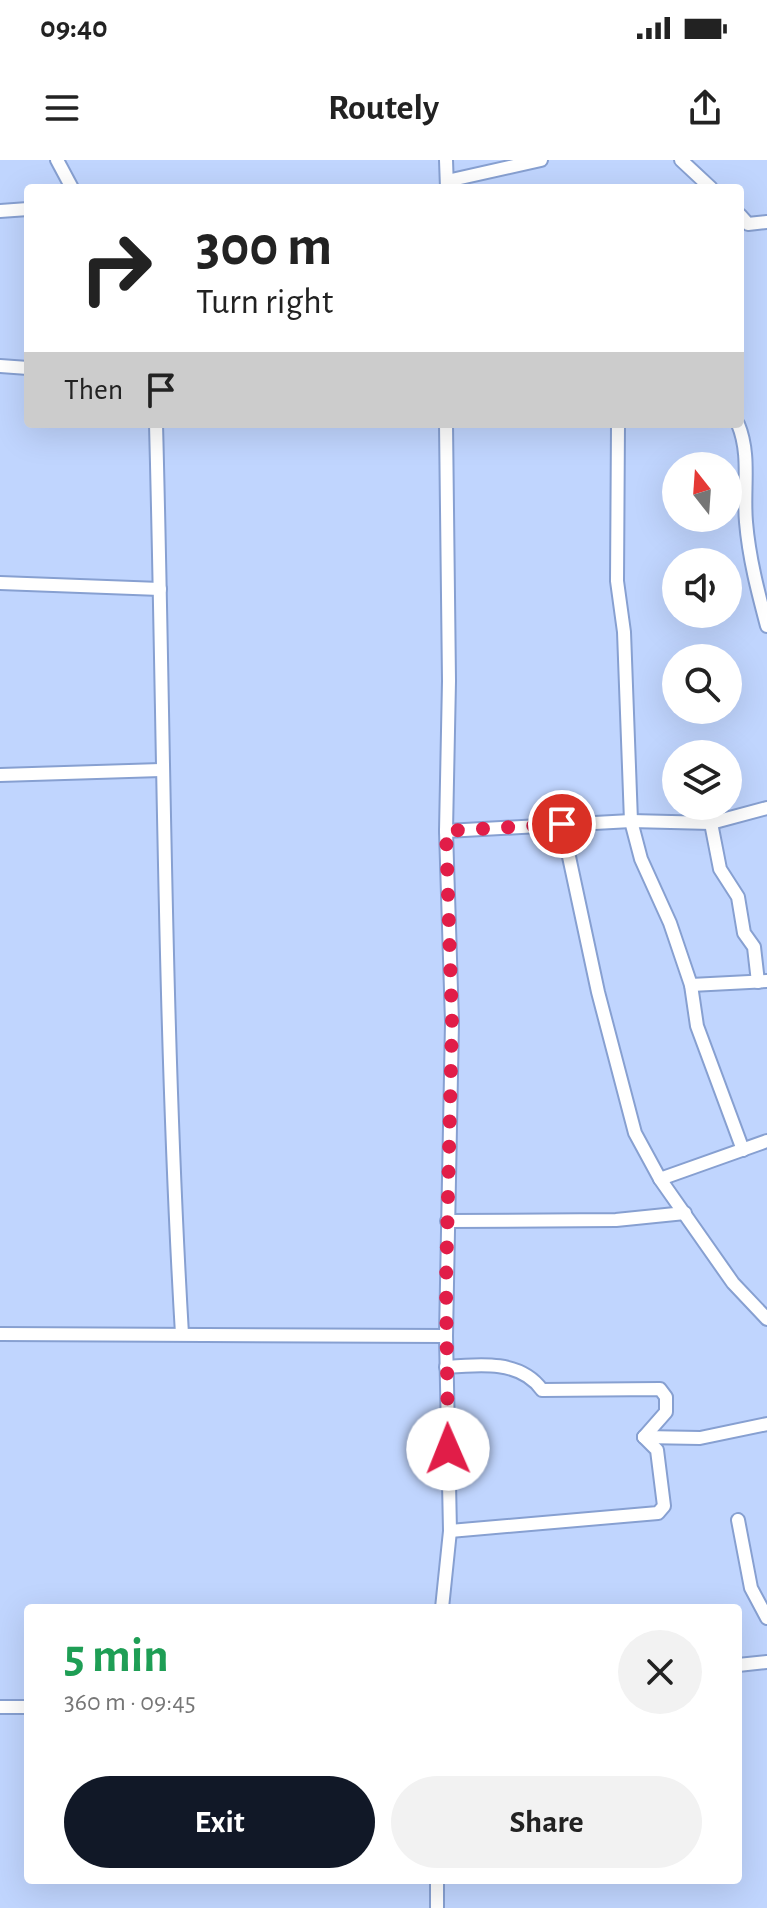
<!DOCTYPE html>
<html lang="en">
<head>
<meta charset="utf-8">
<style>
  :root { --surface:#fff; --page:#f2f2f2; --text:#222; --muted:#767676; --accent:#111827 }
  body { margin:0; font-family:"Alegreya Sans",sans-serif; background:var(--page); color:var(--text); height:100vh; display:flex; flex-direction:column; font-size:30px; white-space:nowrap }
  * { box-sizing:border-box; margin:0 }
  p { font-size:26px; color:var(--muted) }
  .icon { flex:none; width:44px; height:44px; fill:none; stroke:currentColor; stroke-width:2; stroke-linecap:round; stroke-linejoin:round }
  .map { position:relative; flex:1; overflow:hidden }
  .details { position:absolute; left:24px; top:1444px; width:718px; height:280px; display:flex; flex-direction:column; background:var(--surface); border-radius:8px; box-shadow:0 8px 32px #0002 }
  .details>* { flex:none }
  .guide { position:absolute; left:24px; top:24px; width:720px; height:244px; border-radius:8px; box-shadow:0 8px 32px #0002; background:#fff; color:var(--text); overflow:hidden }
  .needle { width:52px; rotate:343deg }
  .buttons { position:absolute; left:662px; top:292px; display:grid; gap:16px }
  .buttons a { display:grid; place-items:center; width:80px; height:80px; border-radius:50%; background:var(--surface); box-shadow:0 8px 32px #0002; font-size:40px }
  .pin { position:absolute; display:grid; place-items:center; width:68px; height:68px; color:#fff; margin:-34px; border:4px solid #fff; border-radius:50%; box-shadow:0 2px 8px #0007 }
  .me { position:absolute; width:88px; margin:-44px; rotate:359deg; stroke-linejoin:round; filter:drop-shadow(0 0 6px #0008) }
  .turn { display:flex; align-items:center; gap:28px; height:168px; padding:0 40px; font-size:36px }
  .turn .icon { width:104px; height:104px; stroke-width:2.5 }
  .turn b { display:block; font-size:56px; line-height:68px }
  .then { display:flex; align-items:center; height:76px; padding:0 40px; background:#0003; gap:16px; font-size:30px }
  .round { display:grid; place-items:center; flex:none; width:84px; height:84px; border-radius:42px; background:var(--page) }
  .headline { display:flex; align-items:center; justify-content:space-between; height:136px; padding:0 40px }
  h1 { font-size:48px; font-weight:600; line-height:60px; color:#1e9e55 }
  .button { display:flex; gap:16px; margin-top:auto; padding:16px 40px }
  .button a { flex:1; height:92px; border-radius:48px; background:var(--accent); color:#fff; font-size:32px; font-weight:600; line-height:92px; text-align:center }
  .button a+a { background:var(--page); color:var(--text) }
  .status { display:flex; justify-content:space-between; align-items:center; height:56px; padding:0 40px; background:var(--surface); direction:ltr }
  .status svg { height:22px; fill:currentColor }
  header { display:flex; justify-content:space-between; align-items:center; height:104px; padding:0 40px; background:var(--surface); font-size:36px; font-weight:600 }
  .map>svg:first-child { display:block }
</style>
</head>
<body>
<div class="status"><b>09:40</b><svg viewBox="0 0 49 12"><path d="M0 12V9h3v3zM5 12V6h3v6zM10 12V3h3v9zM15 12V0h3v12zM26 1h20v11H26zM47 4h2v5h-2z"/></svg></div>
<header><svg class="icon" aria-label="menu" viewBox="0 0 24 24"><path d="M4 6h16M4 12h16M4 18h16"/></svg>Routely<svg class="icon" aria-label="share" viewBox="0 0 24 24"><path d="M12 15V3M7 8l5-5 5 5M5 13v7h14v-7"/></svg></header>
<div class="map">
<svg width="767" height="1748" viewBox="0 0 767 1748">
  <rect width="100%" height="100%" fill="#c0d5fe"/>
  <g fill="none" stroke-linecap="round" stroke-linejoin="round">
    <g stroke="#87a0d1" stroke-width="16">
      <g id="street">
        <polyline points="57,0 72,28"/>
        <polyline points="446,0 447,28"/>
        <polyline points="681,0 711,28"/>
        <polyline points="447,21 541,0"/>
        <polyline points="0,51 28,49"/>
        <polyline points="740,55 748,64 767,62"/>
        <polyline points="0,206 28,208"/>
        <path d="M156,264c8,303 8,607 26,910"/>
        <polyline points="618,264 617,421 624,472 631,661 641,699 670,763 691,825 697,866 743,990"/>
        <path d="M738,264c13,31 5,65 8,98 3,36 12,70 21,104"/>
        <polyline points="0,423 160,429"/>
        <polyline points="0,615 161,610"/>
        <polyline points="711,663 720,709 738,737 744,773 754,787 758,822"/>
        <polyline points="562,664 598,832 635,973 660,1019 733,1123 767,1159"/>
        <polyline points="446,671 631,661 711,663 767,648"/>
        <polyline points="691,825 767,821"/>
        <polyline points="660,1019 767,981"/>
        <polyline points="447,1061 616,1060 685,1053"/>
        <polyline points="0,1174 446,1176"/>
        <path d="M446,1207c34,-3 75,-7 96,23l118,-1 6,8v15l-22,25"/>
        <polyline points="644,1277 700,1278 767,1264"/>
        <polyline points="738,1360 751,1428 767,1458"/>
        <polyline points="450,1371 658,1353 664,1346 657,1290 644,1277"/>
        <polyline points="442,1448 450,1371 446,1176 452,862 446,671 449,521 446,264"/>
        <polyline points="738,1505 767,1502"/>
        <polyline points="0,1547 28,1547"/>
        <polyline points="437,1720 437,1748"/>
      </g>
    </g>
    <use href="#street" stroke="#fff" stroke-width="12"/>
  </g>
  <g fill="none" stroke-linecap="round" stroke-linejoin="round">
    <polyline stroke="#e11d48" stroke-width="14" stroke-dasharray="0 25.2" points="448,1289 446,1123 452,862 446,671 562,664"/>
  </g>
</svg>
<div class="buttons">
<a><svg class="needle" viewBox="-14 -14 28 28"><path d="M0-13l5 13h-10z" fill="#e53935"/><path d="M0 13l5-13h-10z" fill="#767676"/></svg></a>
<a><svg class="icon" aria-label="sound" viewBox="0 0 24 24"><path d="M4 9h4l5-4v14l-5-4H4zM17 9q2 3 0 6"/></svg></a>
<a><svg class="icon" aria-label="search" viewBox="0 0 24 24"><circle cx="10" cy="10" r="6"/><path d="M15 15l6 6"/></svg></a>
<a><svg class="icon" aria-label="layers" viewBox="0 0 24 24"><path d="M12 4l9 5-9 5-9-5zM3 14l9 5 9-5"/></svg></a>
</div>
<div class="pin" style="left:562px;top:664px;background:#d93025"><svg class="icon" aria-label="arrive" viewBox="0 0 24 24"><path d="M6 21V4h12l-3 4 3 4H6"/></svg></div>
<svg class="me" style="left:448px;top:1289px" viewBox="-20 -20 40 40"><circle r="19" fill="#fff"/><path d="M0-13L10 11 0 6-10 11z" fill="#e11d48"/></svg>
<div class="guide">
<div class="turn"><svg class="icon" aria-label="right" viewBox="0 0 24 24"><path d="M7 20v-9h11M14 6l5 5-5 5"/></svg><div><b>300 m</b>Turn right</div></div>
<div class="then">Then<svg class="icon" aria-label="arrive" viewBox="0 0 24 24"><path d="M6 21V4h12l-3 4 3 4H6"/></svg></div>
</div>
<section class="details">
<div class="headline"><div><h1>5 min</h1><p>360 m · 09:45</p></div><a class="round"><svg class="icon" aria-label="close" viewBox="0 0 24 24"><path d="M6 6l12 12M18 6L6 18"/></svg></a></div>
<div class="button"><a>Exit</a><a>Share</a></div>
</section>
</div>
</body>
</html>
